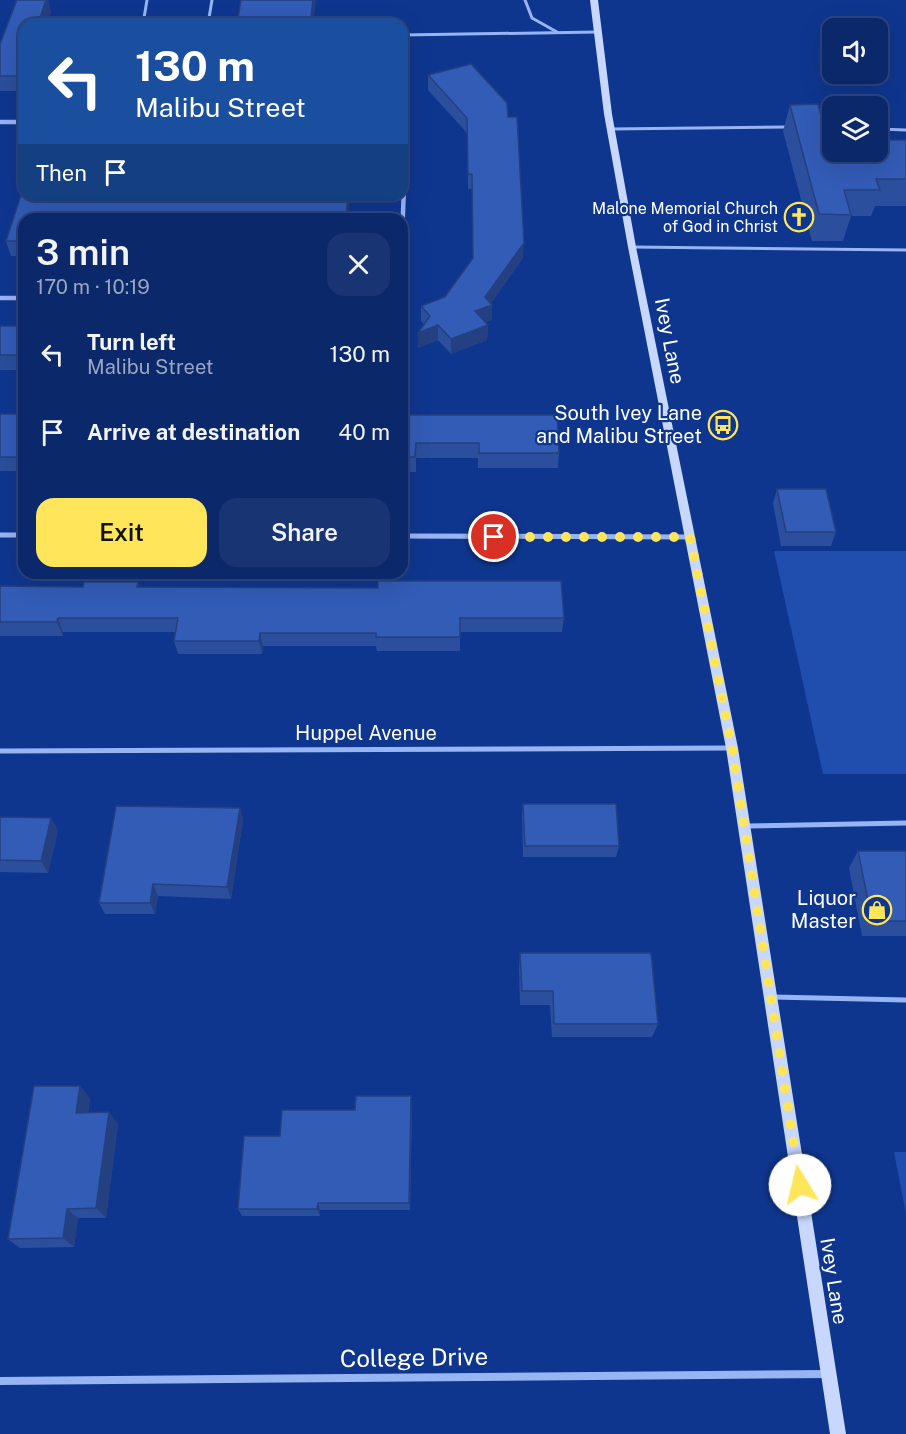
<!DOCTYPE html>
<html lang="en">
<head>
<meta charset="utf-8">
<style>
  :root { --surface:#0b286b; --page:#193473; --text:#f1f3f6; --muted:#9aa6c1; --line:#2b447e; --accent:#ffe55a }
  body { margin:0; font-family:"Public Sans",sans-serif; background:var(--page); color:var(--text); height:100vh; display:flex; flex-direction:column; font-size:22px; white-space:nowrap }
  * { box-sizing:border-box; margin:0 }
  p { font-size:20px; color:var(--muted) }
  .icon { flex:none; width:33px; height:33px; fill:none; stroke:currentColor; stroke-width:2; stroke-linecap:round; stroke-linejoin:round }
  .map { position:relative; flex:1; overflow:hidden }
  .sheet { position:absolute; left:18px; top:213px; width:390px; height:366px; display:flex; flex-direction:column; background:var(--surface); border-radius:18px; box-shadow:0 6px 24px #0002,0 0 0 2px var(--line) }
  .sheet>* { flex:none }
  .banner { position:absolute; left:18px; top:18px; width:390px; height:183px; border-radius:18px; box-shadow:0 6px 24px #0002,0 0 0 2px var(--line); background:#1a4fa0; color:#fff; overflow:hidden }
  .controls { position:absolute; left:822px; top:18px; display:grid; gap:12px }
  .controls a { display:grid; place-items:center; width:66px; height:66px; border-radius:12px; background:var(--surface); box-shadow:0 6px 24px #0002,0 0 0 2px var(--line); font-size:30px }
  .pin { position:absolute; display:grid; place-items:center; width:51px; height:51px; color:#fff; margin:-26px; border:3px solid #fff; border-radius:50%; box-shadow:0 2px 6px #0007 }
  .me { position:absolute; width:66px; margin:-33px; rotate:351deg; stroke-linejoin:round; filter:drop-shadow(0 0 4px #0008) }
  .turn { display:flex; align-items:center; gap:21px; height:126px; padding:0 18px; font-size:27px }
  .turn .icon { width:78px; height:78px; stroke-width:2.5 }
  .turn b { display:block; font-size:42px; line-height:51px }
  .then { display:flex; align-items:center; height:57px; padding:0 18px; background:#0003; gap:12px; font-size:22px }
  .round { display:grid; place-items:center; flex:none; width:63px; height:63px; border-radius:18px; background:var(--page) }
  .headline { display:flex; align-items:center; justify-content:space-between; height:102px; padding:0 18px }
  h1 { font-size:36px; font-weight:600; line-height:45px }
  .action { display:flex; gap:12px; margin-top:auto; padding:12px 18px }
  .action a { flex:1; height:69px; border-radius:18px; background:var(--accent); color:#111; font-size:24px; font-weight:600; line-height:69px; text-align:center }
  .action a+a { background:var(--page); color:var(--text) }
  ul { padding:0; list-style:none }
  li { display:flex; align-items:center; gap:18px; height:78px; padding:0 18px }
  li div { flex:1 }
  li b { display:block; font-size:22px }
  li em { font-style:normal }
  .map>svg:first-child { display:block }
</style>
</head>
<body>
<div class="map">
<svg width="906" height="1434" viewBox="0 0 906 1434">
  <rect width="100%" height="100%" fill="#0f368f"/>
  <g fill="#204eae">
    <polygon points="774,551 906,551 906,774 823,774"/>
    <polygon points="894,1152 906,1152 906,1214"/>
  </g>
  <g fill="none" stroke-linecap="round" stroke-linejoin="round">
    <g stroke="#98b5f3" stroke-width="3">
      <polyline points="525,0 532,18 557,32"/>
      <polyline points="143,24 147,0"/>
      <polyline points="208,24 212,0"/>
      <polyline points="402,35 598,32"/>
      <polyline points="820,127 832,127"/>
      <polyline points="611,129 788,127"/>
      <polyline points="878,129 906,130"/>
      <polyline points="632,247 906,250"/>
    </g>
    <g stroke="#98b5f3" stroke-width="5">
      <polyline points="747,826 906,823"/>
      <polyline points="773,997 906,1000"/>
    </g>
    <g stroke="#98b5f3" stroke-width="4.5">
      <polyline points="0,122 24,122"/>
      <polyline points="402,132 406,134 402,239"/>
      <polyline points="0,298 24,298"/>
    </g>
    <g stroke="#98b5f3" stroke-width="5">
      <polyline points="0,535 24,535"/>
      <polyline points="402,536 690,537"/>
      <polyline points="0,751 732,748"/>
    </g>
    <polyline stroke="#98b5f3" stroke-width="8" points="0,1381 828,1374"/>
    <polygon fill="#c7d7fd" fill-rule="evenodd" points="590,0 598,0 612,114 636,247 738,748 846,1434 830,1434 726,748 628,247 604,114"/>
  </g>
  <g fill="#2c4f9d">
    <polygon points="16,0 48,0 51,12 47,24 24,24 24,91 0,91 0,44"/>
    <polygon points="428,75 508,117 523,258 491,303 492,305 492,320 485,322 488,325 487,340 451,354 438,340 418,348 418,333 424,324 421,321 421,306 445,297 473,259 472,189 468,189 467,133 428,90"/>
    <polygon points="790,105 825,131 832,152 906,140 906,206 875,206 871,216 851,216 843,241 812,241 783,131"/>
    <polygon points="24,219 24,256 11,256 6,241"/>
    <polygon points="402,325 404,325 404,340 403,373 402,373"/>
    <rect x="0" y="326" width="24" height="44"/>
    <rect x="0" y="414" width="24" height="57"/>
    <polygon points="402,415 559,453 558,468 478,468 478,458 416,458 416,472 402,472"/>
    <polygon points="777,489 836,532 831,546 781,546 773,503"/>
    <polygon points="138,582 139,587 564,618 562,632 460,632 460,651 377,651 376,646 263,646 262,654 178,654 174,641 175,632 63,632 63,636 0,636 0,586 83,587"/>
    <polygon points="523,804 619,846 616,857 523,857 522,816"/>
    <polygon points="240,808 243,820 231,899 158,896 155,914 105,914 99,903"/>
    <polygon points="0,817 58,830 48,873 0,872"/>
    <polygon points="858,851 906,851 906,936 862,936 849,868"/>
    <polygon points="520,953 658,1024 652,1037 552,1037 550,1005 520,1005 519,968"/>
    <polygon points="90,1098 88,1113 118,1124 106,1218 78,1218 74,1247 20,1248 8,1239"/>
    <polygon points="412,1105 410,1210 320,1210 320,1216 242,1216 238,1209 280,1136 355,1110"/>
  </g>
  <g fill="#244080">
    <polygon points="46,0 48,0 51,12 47,24 38,24"/>
    <polygon points="313,0 316,0 313,24 310,24"/>
    <polygon points="24,63 24,91 19,76"/>
    <polygon points="348,195 350,195 348,219 346,219"/>
    <polygon points="524,243 523,258 489,306 492,305 492,320 475,326 475,311"/>
    <polygon points="438,325 438,340 418,348 418,333"/>
    <polygon points="488,325 487,340 451,354 451,339"/>
    <polygon points="58,618 63,632 63,636 57,622"/>
    <polygon points="260,633 263,646 262,654 259,641"/>
    <polygon points="240,808 243,820 231,899 227,887"/>
    <polygon points="51,818 58,830 48,873 41,861"/>
    <polygon points="153,884 158,896 155,914 150,903"/>
    <polygon points="80,1086 90,1098 86,1125 76,1113"/>
    <polygon points="411,1096 412,1105 410,1210 409,1203"/>
    <polygon points="109,1112 118,1124 106,1218 96,1208"/>
    <polygon points="318,1203 320,1210 320,1216 317,1209"/>
    <polygon points="67,1209 78,1218 74,1247 63,1238"/>
  </g>
  <g fill="#335cb7" stroke="#244080" stroke-width="1.5">
    <polygon points="17,0 46,0 38,24 24,24 24,63 19,76 0,76 0,44"/>
    <polygon points="241,0 313,0 310,24 237,24"/>
    <polygon points="471,64 507,103 508,117 517,117 524,243 485,297 492,305 475,311 488,325 451,339 438,325 418,333 430,316 421,306 445,297 473,258 472,174 468,174 467,118 428,75"/>
    <polygon points="818,104 825,131 832,131 832,152 878,152 878,140 906,140 906,179 876,179 880,190 844,190 851,215 819,214 790,105"/>
    <polygon points="24,186 24,195 348,195 346,219 24,219 24,241 6,241"/>
    <polygon points="402,325 404,325 403,358 402,358"/>
    <polygon points="0,326 24,326 23,355 0,355"/>
    <rect x="0" y="414" width="24" height="43"/>
    <polygon points="402,415 557,415 559,453 479,453 479,443 416,443 415,457 402,457"/>
    <polygon points="777,489 826,489 836,532 786,532"/>
    <polygon points="378,581 561,581 564,618 460,618 460,637 376,637 376,633 260,633 259,641 174,641 178,618 58,618 57,622 0,622 0,586 83,587 84,582 138,582 137,587 378,588"/>
    <polygon points="523,804 616,804 619,846 525,846"/>
    <polygon points="116,806 240,808 227,887 153,884 150,903 99,903"/>
    <polygon points="0,817 51,818 41,861 0,860"/>
    <polygon points="858,851 906,851 906,921 872,921"/>
    <polygon points="520,953 651,953 658,1024 554,1024 553,991 522,991"/>
    <polygon points="34,1086 80,1086 76,1113 109,1112 96,1208 67,1209 63,1238 8,1239"/>
    <polygon points="356,1096 411,1096 409,1203 318,1203 317,1209 238,1209 244,1136 280,1136 282,1110 355,1110"/>
  </g>
  <g fill="none" stroke-linecap="round" stroke-linejoin="round">
    <polyline stroke="#ffe55a" stroke-width="10" stroke-dasharray="0 18" points="494,537 690,537 732,748 800,1185"/>
  </g>
  <defs>
    <g id="church-ring" transform="scale(1.5)"><circle r="9.5" fill="#0f368f" stroke="#ffe55a" stroke-width="1.5"/><path d="M-1.2-6h2.4v3.5h3.3v2.4h-3.3V6h-2.4V-.1h-3.3v-2.4h3.3Z" fill="#ffe55a"/></g>
    <g id="bus-ring" transform="scale(1.5)"><circle r="9.5" fill="#0f368f" stroke="#ffe55a" stroke-width="1.5"/><path d="M-5-6H5V4H4V6H2V4H-2V6H-4V4H-5ZM-3.5-4V0h7V-4ZM-3.5 1.2v1.5H-2V1.2ZM2 1.2v1.5H3.5V1.2Z" fill="#ffe55a"/></g>
    <g id="shop-ring" transform="scale(1.5)"><circle r="9.5" fill="#0f368f" stroke="#ffe55a" stroke-width="1.5"/><path d="M-5-2.5h2.3a2.7 3.5 0 0 1 5.4 0H5L5.5 6h-11ZM-1.5-2.5h3a1.5 2.3 0 0 0-3 0Z" fill="#ffe55a"/></g>
  </defs>
  <g fill-rule="evenodd">
    <use href="#church-ring" x="799" y="217"/>
    <use href="#bus-ring" x="723" y="425"/>
    <use href="#shop-ring" x="877" y="910"/>
  </g>
  <g text-anchor="middle" stroke-width="4.5" stroke-linejoin="round" paint-order="stroke">
    <g font-size="16" fill="#fff" stroke="#0f368f" text-anchor="end">
      <text x="778" y="214">Malone Memorial Church<tspan x="778" dy="18">of God in Christ</tspan></text>
    </g>
    <g font-size="20" fill="#fff" stroke="#0f368f">
      <text transform="translate(670 341) rotate(79)" y="7">Ivey Lane</text>
      <text x="366" y="740">Huppel Avenue</text>
      <text transform="translate(834 1281) rotate(81)" y="7">Ivey Lane</text>
    </g>
    <g font-size="20" fill="#fff" stroke="#0f368f" text-anchor="end">
      <text x="702" y="420">South Ivey Lane<tspan x="702" dy="23">and Malibu Street</tspan></text>
      <text x="856" y="905">Liquor<tspan x="856" dy="23">Master</tspan></text>
    </g>
    <g font-size="24" fill="#fff" stroke="#0f368f">
      <text transform="translate(414 1358) rotate(-1)" y="8">College Drive</text>
    </g>
  </g>
</svg>
<div class="controls">
<a><svg class="icon" aria-label="sound" viewBox="0 0 24 24"><path d="M4 9h4l5-4v14l-5-4H4zM17 9q2 3 0 6"/></svg></a>
<a><svg class="icon" aria-label="layers" viewBox="0 0 24 24"><path d="M12 4l9 5-9 5-9-5zM3 14l9 5 9-5"/></svg></a>
</div>
<div class="pin" style="left:494px;top:537px;background:#d93025"><svg class="icon" aria-label="arrive" viewBox="0 0 24 24"><path d="M6 21V4h12l-3 4 3 4H6"/></svg></div>
<svg class="me" style="left:800px;top:1185px" viewBox="-20 -20 40 40"><circle r="19" fill="#fff"/><path d="M0-13L10 11 0 6-10 11z" fill="#ffe55a"/></svg>
<div class="banner">
<div class="turn"><svg class="icon" aria-label="left" viewBox="0 0 24 24"><path d="M17 20v-9H6M10 6l-5 5 5 5"/></svg><div><b>130 m</b>Malibu Street</div></div>
<div class="then">Then<svg class="icon" aria-label="arrive" viewBox="0 0 24 24"><path d="M6 21V4h12l-3 4 3 4H6"/></svg></div>
</div>
<section class="sheet">
<div class="headline"><div><h1>3 min</h1><p>170 m · 10:19</p></div><a class="round"><svg class="icon" aria-label="close" viewBox="0 0 24 24"><path d="M6 6l12 12M18 6L6 18"/></svg></a></div>
<ul>
<li><svg class="icon" aria-label="left" viewBox="0 0 24 24"><path d="M17 20v-9H6M10 6l-5 5 5 5"/></svg><div><b>Turn left</b><p>Malibu Street</p></div><em>130 m</em></li>
<li><svg class="icon" aria-label="arrive" viewBox="0 0 24 24"><path d="M6 21V4h12l-3 4 3 4H6"/></svg><div><b>Arrive at destination</b></div><em>40 m</em></li>
</ul>
<div class="action"><a>Exit</a><a>Share</a></div>
</section>
</div>
</body>
</html>
